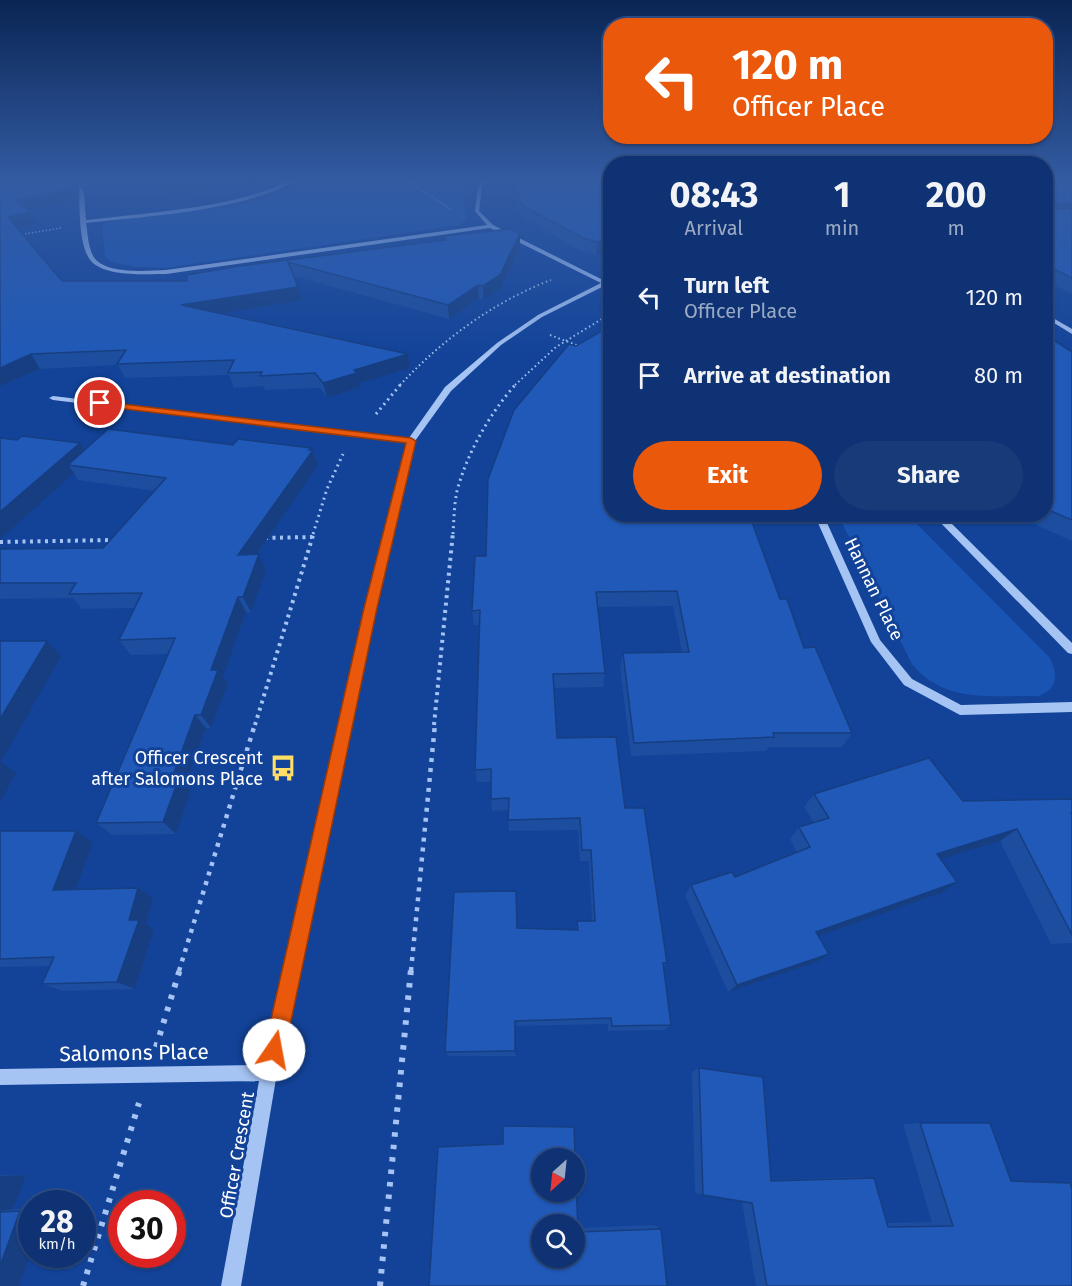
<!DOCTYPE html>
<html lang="en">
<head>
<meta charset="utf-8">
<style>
  :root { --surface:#0e3273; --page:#173a78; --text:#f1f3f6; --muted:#9baac4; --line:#2e4d85; --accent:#ea580c }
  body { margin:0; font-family:"Fira Sans",sans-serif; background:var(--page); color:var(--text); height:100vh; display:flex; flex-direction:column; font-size:22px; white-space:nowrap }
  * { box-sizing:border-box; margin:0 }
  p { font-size:20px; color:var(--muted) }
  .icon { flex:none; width:33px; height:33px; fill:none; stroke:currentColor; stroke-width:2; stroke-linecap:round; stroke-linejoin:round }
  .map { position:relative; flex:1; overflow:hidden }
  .side { position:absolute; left:603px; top:156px; width:450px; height:366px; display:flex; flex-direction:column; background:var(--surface); border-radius:24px; box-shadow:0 2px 4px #0004,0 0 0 2px var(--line) }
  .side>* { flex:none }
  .top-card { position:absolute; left:603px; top:18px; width:450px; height:126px; border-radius:24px; box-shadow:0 2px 4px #0004,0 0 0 2px var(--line); background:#ea580c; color:#fff; overflow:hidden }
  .needle { width:39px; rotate:207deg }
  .fabs { position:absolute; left:531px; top:1148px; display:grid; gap:12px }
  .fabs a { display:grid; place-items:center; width:54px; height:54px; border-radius:50%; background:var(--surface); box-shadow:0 2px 4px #0004,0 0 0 2px var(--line); font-size:30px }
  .speed { position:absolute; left:18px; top:1190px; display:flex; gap:12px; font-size:30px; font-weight:700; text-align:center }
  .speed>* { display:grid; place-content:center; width:78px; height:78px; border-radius:50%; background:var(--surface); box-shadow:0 2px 4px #0004,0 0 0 2px var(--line); line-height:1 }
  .speed small { font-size:15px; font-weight:400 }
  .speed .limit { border:9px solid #d22; background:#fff; color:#111 }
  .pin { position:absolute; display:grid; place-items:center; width:51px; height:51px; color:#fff; margin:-26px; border:3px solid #fff; border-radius:50%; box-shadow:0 2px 6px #0007 }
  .me { position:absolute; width:66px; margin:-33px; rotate:12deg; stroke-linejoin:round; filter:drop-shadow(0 0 4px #0008) }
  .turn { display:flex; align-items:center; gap:21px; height:126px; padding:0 30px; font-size:27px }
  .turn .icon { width:78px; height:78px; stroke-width:2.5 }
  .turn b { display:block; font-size:42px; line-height:51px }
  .eta { display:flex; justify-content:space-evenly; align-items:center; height:102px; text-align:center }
  .eta b { font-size:36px; font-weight:700; line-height:42px }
  .primary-button { display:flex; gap:12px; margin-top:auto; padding:12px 30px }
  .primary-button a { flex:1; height:69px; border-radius:36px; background:var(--accent); color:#fff; font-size:24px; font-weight:700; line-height:69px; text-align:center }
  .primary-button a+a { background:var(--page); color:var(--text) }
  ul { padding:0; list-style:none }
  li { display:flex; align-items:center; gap:18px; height:78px; padding:0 30px }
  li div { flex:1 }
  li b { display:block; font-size:22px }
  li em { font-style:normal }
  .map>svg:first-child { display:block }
</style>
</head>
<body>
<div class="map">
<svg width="1072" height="1286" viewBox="0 0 1072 1286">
  <rect width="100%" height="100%" fill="#124399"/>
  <g fill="#1a54b3">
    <path d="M305,179h168l-11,19 5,21 -7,6 -294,43 -30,-1 -24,-5 -7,-5 -3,-33c61,-16 152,-9 203,-45z"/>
    <path d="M838,515h70l142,143c8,17 8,30 -11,38 -46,-1 -95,8 -127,-32z"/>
  </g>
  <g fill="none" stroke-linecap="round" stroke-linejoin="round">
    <g stroke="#a5c3f3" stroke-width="1.5" stroke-dasharray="1.5 2" stroke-linecap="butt">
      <polyline points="405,179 452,210"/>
      <polyline points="18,235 61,228"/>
    </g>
    <g stroke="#a5c3f3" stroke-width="2" stroke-dasharray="1.5 3" stroke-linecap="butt">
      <polyline points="550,335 579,346"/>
      <path d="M400,385c42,-45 93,-83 151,-105"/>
      <polyline points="515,385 556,347 610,314"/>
    </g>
    <g stroke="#a5c3f3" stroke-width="3" stroke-dasharray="2 4" stroke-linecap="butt">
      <polyline points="376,414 401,384"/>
      <polyline points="313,534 327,489 343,454"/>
      <path d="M453,534c1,-14 1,-29 4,-43 10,-38 33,-78 59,-107"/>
    </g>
    <g stroke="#a5c3f3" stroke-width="4" stroke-dasharray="3 4.5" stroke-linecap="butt">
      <polyline points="265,538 312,537"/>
      <polyline points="0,542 113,540"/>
      <polyline points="255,725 314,532"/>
      <polyline points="434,725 453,532"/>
    </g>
    <g stroke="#a5c3f3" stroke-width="4.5" stroke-dasharray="4 6" stroke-linecap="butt">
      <polyline points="179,971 255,724"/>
      <polyline points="411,971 435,724"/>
    </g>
    <g stroke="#a5c3f3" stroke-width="6" stroke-dasharray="4.5 8" stroke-linecap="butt">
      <polyline points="156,1047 180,969"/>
      <polyline points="83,1286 139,1103"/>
      <polyline points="380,1286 411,969"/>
    </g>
    <g fill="#a5c3f3" fill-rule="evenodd">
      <path d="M79,179h4l3,41c46,-5 92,-9 138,-18 16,-4 33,-8 49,-14 8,-3 16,-9 25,-9 -51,32 -151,37 -212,44 2,11 2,28 10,37 14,14 52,11 70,10l321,-45 -12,-14 3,-24 6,-8h4l-6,8 -3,24 14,14 112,56 5,-2v4l-68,34 -41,28 -50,46 -36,50 -39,167 -99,465 -36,213h-20l38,-205 -259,4v-16l263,-4 103,-457 41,-165 -354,-43 -4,-2 4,-2 356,42 36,-51 52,-44 41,-28 63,-32 -111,-55 -324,46c-19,0 -59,3 -74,-12 -15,-15 -12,-62 -13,-83z"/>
      <polygon points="1046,314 1072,329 1072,334 1046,318"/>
      <polygon points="814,514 823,514 880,640 912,679 961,705 1072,702 1072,712 960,715 904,685 871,642"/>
      <polygon points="932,514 942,514 1072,643 1072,654 1068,653"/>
    </g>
  </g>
  <g fill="#1c4d9e">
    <polygon points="0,179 77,200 28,211 30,212 36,224 18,229 62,281 187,281 187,275 444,241 443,236 520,246 501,288 483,300 479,298 449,319 294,276 298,287 302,300 220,313 408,354 410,368 360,383 361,387 327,398 320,388 265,390 264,386 234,388 229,375 125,378 118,365 40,369 0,386"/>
    <polygon points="81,179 259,179 259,186 170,194 165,197 87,198 81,187"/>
    <polygon points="610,179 596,254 582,251 522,217 516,199 516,187"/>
    <polygon points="1046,179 1072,179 1072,294 1046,281"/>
    <polygon points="1046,335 1072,352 1072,541 1012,514 1046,514"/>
    <polygon points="17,440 80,443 84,450 233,445 313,450 318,465 257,554 259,554 266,570 251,612 246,612 223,677 228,684 211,728 206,728 186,785 191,791 176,834 112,835 96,823 169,654 131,655 119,640 134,608 82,609 73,598 0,599 0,549 103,548 155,491 78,480 74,473"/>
    <polygon points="475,556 780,599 804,648 852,733 842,747 769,747 766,751 631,756 620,667 623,653 682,652 673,606 598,607 605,673 603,687 554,688 557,738 625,808 667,963 663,968 671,1025 665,1030 608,1031 608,1024 516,1026 516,1056 449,1056 445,1052 517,928 576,930 577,921 592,921 589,861 580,861 578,830 509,831 508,810 492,811 491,799 491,782 477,782 475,770 480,625 474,625 472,611"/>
    <polygon points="814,794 963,801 1072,799 1072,943 1051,944 1000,841 941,859 941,893 819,936 829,954 817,962 728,992 685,896 691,885 735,877 797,853 790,839 799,827 814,823 804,807"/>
    <polygon points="0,831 76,831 93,842 76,889 138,888 153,898 146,924 154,929 135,989 63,991 42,984 50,966 0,967"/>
    <polygon points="699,1068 771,1180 858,1177 874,1178 887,1223 932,1222 903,1124 920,1123 1011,1181 1072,1286 756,1286 742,1202 695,1193 692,1072"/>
    <polygon points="438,1147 578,1228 654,1225 661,1229 667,1286"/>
    <polygon points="0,1175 26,1175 13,1209 32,1209 32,1251 19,1286 0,1286"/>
  </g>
  <g fill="#163e81">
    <polygon points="73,179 79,179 77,200 22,212 15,200"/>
    <polygon points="209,179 259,179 259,186 170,194 165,197 160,186 166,183"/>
    <polygon points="1072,202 1072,212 1046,215 1052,204"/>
    <polygon points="30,212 36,224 15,229 8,217"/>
    <polygon points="520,233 520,246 501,288 483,300 483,286"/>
    <polygon points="610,238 610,250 596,254 597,242"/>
    <polygon points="478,285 479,298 449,319 448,305"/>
    <polygon points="298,287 302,300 187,319 181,305"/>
    <polygon points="31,354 40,369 0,386 0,368"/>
    <polygon points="408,354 410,368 360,383 361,387 327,398 323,383 354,370"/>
    <polygon points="80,443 90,459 68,465 74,473 0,539 0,512"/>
    <polygon points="311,448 312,452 313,450 318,465 246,570 238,555"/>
    <polygon points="259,554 266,570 251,612 243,597"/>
    <polygon points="238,597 246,612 223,677 228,684 211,728 201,715 211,670"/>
    <polygon points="47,641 61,656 1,762 16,773 0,802 0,719"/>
    <polygon points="195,715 206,728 186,785 191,791 176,834 163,822 172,778"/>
    <polygon points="1017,829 1000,841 922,865 937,854"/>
    <polygon points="76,831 93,842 72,900 53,890"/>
    <polygon points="957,882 941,893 805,941 816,932"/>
    <polygon points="138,888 153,898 146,924 154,929 135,989 117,982 129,920"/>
    <polygon points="829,954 817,962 728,992 737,985"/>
    <polygon points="515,1021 516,1026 516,1056 515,1051"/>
    <polygon points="26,1175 13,1209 0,1211 0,1176"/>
    <polygon points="32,1210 32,1251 19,1286 0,1286 0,1266 20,1211"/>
  </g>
  <g fill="#2059b8" stroke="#163e81" stroke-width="1.5" fill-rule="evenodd">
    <polygon points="0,179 73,179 72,189 15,200 30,212 8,217 62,281 187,281 187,275 233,267 446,240 443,236 511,229 520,233 500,275 483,286 478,285 448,305 288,262 298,287 181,305 408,354 354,370 357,373 323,383 315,373 260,376 262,372 228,373 234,360 117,364 126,350 31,354 0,368"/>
    <polygon points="81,179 209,179 166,183 160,186 81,187"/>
    <polygon points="518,179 610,179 610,238 597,242 583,238 521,205 516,187"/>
    <polygon points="1046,179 1072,179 1072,202 1052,204 1050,208 1052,210 1072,208 1072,278 1046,265"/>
    <polygon points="610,326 610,514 749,514 780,599 787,599 804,648 815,647 852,733 773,733 774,737 634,743 623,653 689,652 677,591 596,592 605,673 553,674 557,738 616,737 625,808 644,808 667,963 663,963 671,1025 612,1026 611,1018 515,1021 515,1051 445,1052 454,892 516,891 517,928 578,930 577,921 595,921 591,850 582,850 580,818 508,820 509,798 491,799 491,769 475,770 480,610 472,611 475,556 486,556 488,479 514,410 569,344 576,346"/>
    <polygon points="1046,335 1072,352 1072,520 1046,509"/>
    <polygon points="108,429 233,445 238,439 311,448 309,450 313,450 238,555 259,554 243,597 238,597 211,670 218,670 201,715 195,715 172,778 179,778 163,822 96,823 175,638 119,640 142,593 69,594 76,583 0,583 0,549 103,548 166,478 68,465"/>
    <polygon points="22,436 80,443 0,512 0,438 17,440"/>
    <polygon points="0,641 47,641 0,719"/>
    <polygon points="929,758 963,801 1072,799 1072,813 1071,813 1072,815 1072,935 1017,829 937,854 957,882 816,932 829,954 737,985 691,885 732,872 735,877 810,847 799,827 829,818 814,794"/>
    <polygon points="0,831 76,831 53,890 138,888 129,920 139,920 117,982 42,984 54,957 0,959"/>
    <polygon points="699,1068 763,1077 771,1181 874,1178 888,1227 953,1226 920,1123 990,1123 1011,1181 1070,1183 1072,1189 1072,1286 767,1286 752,1203 703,1195"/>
    <path d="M503,1126l71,1 4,105 83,-3 6,57h-238l9,-139 65,-3zM542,1158h32v33h-32zM542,1224h32v33h-32z"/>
    <polygon points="20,1211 0,1266 0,1212"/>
  </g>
  <linearGradient id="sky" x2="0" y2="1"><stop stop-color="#0a2554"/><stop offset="0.5" stop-color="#335ba2"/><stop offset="1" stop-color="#335ba2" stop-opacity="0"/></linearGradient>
  <rect width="1072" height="359" fill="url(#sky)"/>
  <polygon fill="#ea580c" stroke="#983908" stroke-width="1.5" points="97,401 411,438 416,441 377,608 285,1050 282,1058 274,1061 267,1058 264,1050 364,608 406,443 100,406 97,405"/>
  <defs>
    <g id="bus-bare" transform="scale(2.07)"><path d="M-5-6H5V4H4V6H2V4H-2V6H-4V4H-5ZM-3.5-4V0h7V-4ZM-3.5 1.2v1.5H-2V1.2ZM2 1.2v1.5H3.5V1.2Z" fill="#ffde67" stroke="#124399" stroke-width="2.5" paint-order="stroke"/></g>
  </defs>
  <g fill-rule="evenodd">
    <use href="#bus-bare" x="283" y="768"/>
  </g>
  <g text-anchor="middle" stroke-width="6" stroke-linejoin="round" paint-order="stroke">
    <g font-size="18" fill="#fff" stroke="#124399">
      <text transform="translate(874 589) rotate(64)" y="6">Hannan Place</text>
      <text transform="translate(237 1155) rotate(-80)" y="6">Officer Crescent</text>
    </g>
    <g font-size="18" fill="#fff" stroke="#124399" text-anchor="end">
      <text x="263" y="764">Officer Crescent<tspan x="263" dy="21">after Salomons Place</tspan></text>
    </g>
    <g font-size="21" fill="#fff" stroke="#124399">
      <text transform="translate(134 1053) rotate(-1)" y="7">Salomons Place</text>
    </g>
  </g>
</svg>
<div class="fabs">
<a><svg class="needle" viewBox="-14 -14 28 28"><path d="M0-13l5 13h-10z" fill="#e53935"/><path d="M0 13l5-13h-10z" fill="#9baac4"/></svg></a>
<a><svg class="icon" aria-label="search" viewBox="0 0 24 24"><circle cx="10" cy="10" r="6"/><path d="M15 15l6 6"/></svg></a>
</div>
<div class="speed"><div>28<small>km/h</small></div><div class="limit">30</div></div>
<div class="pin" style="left:100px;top:403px;background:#d93025"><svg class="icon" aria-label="arrive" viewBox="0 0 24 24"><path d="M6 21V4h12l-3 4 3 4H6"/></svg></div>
<svg class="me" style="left:274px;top:1050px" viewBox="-20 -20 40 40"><circle r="19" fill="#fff"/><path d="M0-13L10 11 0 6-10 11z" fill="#ea580c"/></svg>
<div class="top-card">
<div class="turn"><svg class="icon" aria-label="left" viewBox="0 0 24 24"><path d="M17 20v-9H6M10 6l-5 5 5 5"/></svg><div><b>120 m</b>Officer Place</div></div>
</div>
<section class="side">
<div class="eta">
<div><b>08:43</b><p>Arrival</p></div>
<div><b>1</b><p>min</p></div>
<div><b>200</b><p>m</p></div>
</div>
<ul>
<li><svg class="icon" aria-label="left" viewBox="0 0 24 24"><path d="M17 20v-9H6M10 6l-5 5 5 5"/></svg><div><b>Turn left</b><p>Officer Place</p></div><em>120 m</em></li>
<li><svg class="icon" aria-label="arrive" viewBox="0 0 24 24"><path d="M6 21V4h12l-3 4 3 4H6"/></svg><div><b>Arrive at destination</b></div><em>80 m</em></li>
</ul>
<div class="primary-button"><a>Exit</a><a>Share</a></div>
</section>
</div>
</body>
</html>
